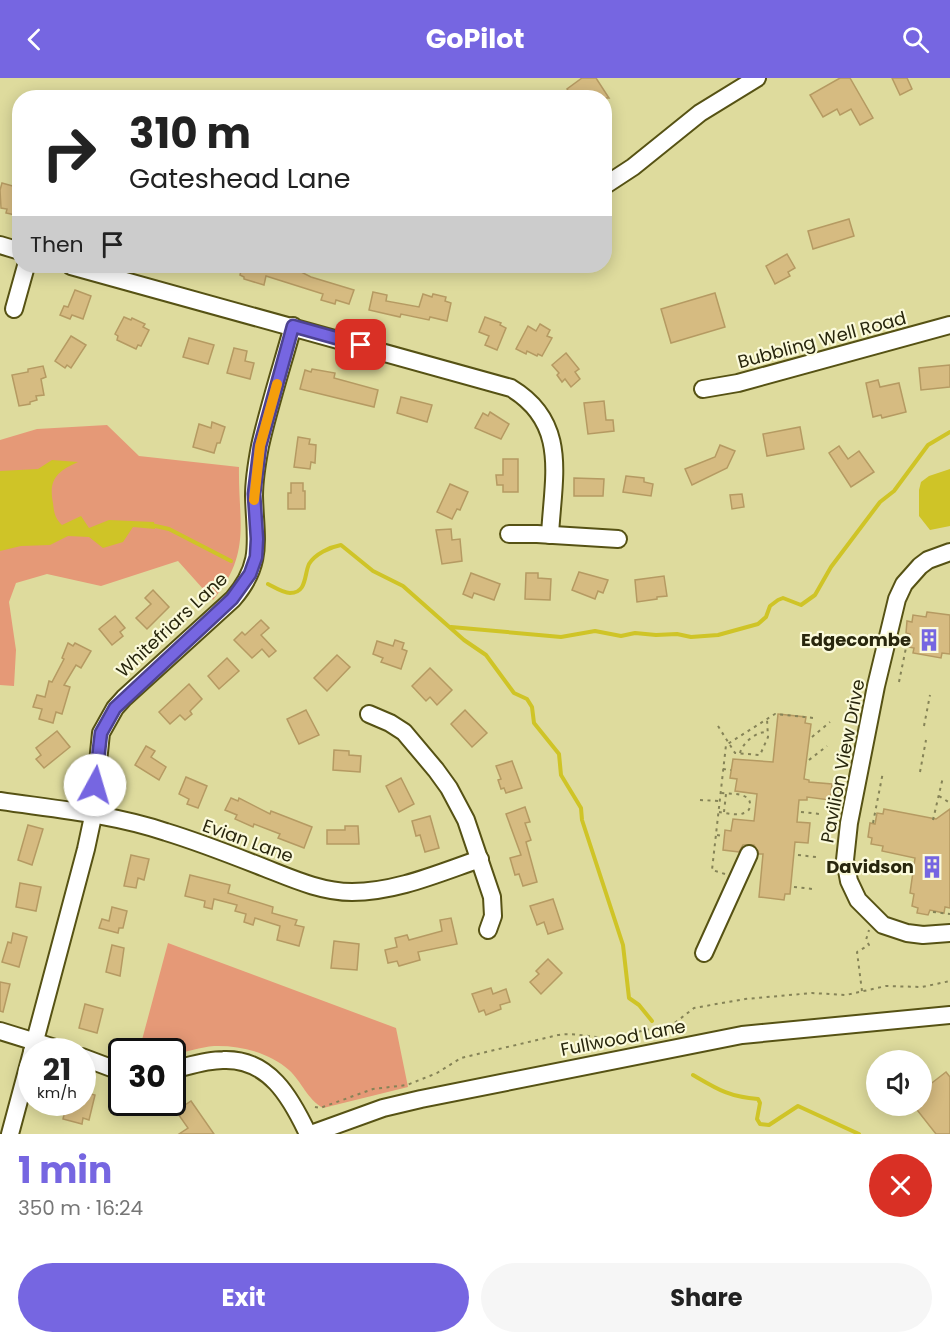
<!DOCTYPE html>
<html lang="en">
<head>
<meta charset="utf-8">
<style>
  :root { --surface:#fff; --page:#f6f6f6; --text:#222; --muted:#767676; --accent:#7666e1 }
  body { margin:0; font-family:Poppins,sans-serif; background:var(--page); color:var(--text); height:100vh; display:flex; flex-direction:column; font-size:22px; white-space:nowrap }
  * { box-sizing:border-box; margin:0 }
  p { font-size:20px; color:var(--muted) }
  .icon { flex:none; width:33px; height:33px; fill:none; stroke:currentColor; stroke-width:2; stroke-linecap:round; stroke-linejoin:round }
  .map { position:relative; height:1056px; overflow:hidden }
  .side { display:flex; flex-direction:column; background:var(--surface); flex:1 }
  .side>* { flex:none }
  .hud { position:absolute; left:12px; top:12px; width:600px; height:183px; border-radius:24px; box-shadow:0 3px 15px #0003; background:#fff; color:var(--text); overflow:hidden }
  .buttons { position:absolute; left:866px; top:972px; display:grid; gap:12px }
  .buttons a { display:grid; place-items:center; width:66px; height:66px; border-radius:50%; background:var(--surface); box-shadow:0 3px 15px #0003; font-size:30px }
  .speed { position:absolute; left:18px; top:960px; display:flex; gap:12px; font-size:30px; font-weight:700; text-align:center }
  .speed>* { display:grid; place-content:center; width:78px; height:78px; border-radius:50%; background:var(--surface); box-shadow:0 3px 15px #0003; line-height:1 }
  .speed small { font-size:15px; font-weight:400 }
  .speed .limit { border:3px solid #111; border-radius:9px; background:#fff; color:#111 }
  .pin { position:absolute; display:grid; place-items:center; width:51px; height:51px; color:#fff; margin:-26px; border-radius:12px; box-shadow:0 3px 9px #0006 }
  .me { position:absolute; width:66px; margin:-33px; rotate:6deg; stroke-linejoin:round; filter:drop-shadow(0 0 4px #0008) }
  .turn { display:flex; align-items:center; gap:21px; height:126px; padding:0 18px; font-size:27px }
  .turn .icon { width:78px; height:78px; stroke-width:2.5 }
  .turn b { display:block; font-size:42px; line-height:51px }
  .then { display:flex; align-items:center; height:57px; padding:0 18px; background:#0003; gap:12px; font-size:22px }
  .round { display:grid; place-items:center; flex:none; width:63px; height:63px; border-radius:32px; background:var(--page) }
  .headline { display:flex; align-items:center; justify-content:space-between; height:102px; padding:0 18px }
  h1 { font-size:36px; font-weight:700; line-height:45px; color:var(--accent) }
  .button { display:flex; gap:12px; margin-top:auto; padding:12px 18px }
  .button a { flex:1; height:69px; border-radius:36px; background:var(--accent); color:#fff; font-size:24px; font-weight:700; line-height:69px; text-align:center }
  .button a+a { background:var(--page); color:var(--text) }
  header { display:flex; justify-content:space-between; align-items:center; height:78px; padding:0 18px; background:var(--accent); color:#fff; font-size:27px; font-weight:700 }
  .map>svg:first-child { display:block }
</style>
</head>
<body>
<header><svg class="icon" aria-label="back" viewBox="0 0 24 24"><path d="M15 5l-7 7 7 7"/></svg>GoPilot<svg class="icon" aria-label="search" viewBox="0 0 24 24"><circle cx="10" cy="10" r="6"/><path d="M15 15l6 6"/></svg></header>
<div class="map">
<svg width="950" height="1056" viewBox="0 0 950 1056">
  <rect width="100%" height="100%" fill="#dedb9d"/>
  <g fill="#e59977">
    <path d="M107,347l32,31 100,11c-1,56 13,86 -26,133l-35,-39 -77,25 -54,-12 -31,9 -7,19 7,48 -2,36 -14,-1v-245l37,-11z"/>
    <path d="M168,865l228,85 12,59 -85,21c-16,-9 -21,-26 -34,-38 -19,-17 -49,-25 -75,-24 -13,1 -28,6 -41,9l-1,-3 -33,-1z"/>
  </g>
  <g fill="#cfc427">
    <path d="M52,382l26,2c-20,9 -30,17 -25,41 1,10 2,15 9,22l19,-9 8,12 20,-8 45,2 1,7 -22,-2 -10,15 -20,6 -14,-11 -21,-1 -18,9 -29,1 -21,5v-80l38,-2z"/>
    <polygon points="950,391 950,448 930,452 919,438 919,412 921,404 929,398"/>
  </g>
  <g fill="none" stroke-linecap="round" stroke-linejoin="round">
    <g stroke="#cfc427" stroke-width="4">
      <polyline points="151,447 169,451 231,483"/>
      <path d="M268,506c6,3 15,9 22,9 17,0 14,-18 19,-29 6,-10 21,-17 32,-19l32,26 30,15 61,54 22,15 28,38 13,6 5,8 2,16 25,31 2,21 20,33 1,12 41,125 6,53 10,7 13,16"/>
      <polyline points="451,549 561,559 595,553 621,558 635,555 656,557 677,556 691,559 718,557 758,546 766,539 770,528 778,522 783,520 801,527 815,517 831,489 880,424 894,413 928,367 950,354"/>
      <path d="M693,997c24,14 36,22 65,24l2,4 -3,16 3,5 9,1 29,-19 61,28"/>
    </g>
  </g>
  <g fill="#d6bb81" stroke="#b59a62" stroke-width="1.5">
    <polygon points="582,0 596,0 609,20 573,20 567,11"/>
    <polygon points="840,0 850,0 873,40 860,47 851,31 840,37 837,31 823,39 810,17"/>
    <polygon points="892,0 907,0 912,11 900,17"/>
    <polygon points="2,105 20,110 20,138 6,135 7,131 1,130 0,112"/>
    <polygon points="849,141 854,158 813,171 808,153"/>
    <polygon points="787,176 795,190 788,194 790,198 775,206 766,188"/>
    <polygon points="242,188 262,188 281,192 283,188 290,188 302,192 301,194 311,199 354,212 349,226 336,222 335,226 321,222 323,216 266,198 264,207 244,201 244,199 240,197"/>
    <polygon points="75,212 91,218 83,241 72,237 70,241 60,237 64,228 68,229"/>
    <polygon points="373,214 387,217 386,223 419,229 423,216 432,219 433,216 446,219 445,223 451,225 447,243 430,239 429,242 401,236 400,239 369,232"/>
    <polygon points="715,215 725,249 671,265 661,231"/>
    <polygon points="124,239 131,242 132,240 145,246 143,249 149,252 141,268 138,267 136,271 117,262 118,258 115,256"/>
    <polygon points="485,239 501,245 500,247 506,250 497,272 485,267 489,258 479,254"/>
    <polygon points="540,246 550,252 547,258 552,260 542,278 538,276 537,278 527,273 526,276 516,271 528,248 536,253"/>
    <polygon points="71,258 86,267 71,290 67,287 65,290 55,283"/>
    <polygon points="189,260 214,267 208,286 183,279"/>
    <polygon points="234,270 247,273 245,283 254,285 250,301 227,295"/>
    <polygon points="566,275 579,291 575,294 580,301 571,309 565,301 562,304 557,297 559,295 552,287"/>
    <polygon points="950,287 950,309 921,312 919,290"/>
    <polygon points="43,288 46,299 41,301 44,317 36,318 37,322 30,324 30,326 19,328 12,297 28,294 28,291"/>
    <polygon points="312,291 335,295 334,300 378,312 374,329 300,311 305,292 311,294"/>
    <polygon points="878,302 880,309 899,305 906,334 882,340 881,337 873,339 866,305"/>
    <polygon points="401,319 432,327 427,344 397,335"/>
    <polygon points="604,323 606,342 613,342 614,353 588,356 584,325"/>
    <polygon points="490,334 509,346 501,361 475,350 483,335 488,338"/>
    <polygon points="212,344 225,349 220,365 217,365 214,375 193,369 199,346 211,350"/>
    <polygon points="800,349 804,371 767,378 763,356"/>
    <polygon points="298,359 310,361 309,366 316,367 315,385 311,384 310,391 294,389"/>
    <polygon points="720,367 735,373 727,390 692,407 685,391 715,379"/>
    <polygon points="839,368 848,381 859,373 874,394 851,409 829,375"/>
    <polygon points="503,381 518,381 518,414 503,414 503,407 497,407 496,397 503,397"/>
    <polygon points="626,398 644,400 644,404 653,406 651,418 623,414"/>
    <polygon points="574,400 604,401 603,418 574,418"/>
    <polygon points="291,405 303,405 303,413 305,413 305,431 288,431 288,415 291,415"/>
    <polygon points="450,406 468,414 460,432 457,431 452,441 437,434"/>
    <polygon points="742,416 744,429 732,431 730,417"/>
    <polygon points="451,451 452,462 460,461 462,483 442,486 436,452"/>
    <polygon points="579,494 608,502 603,515 598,513 595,521 572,512"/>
    <polygon points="471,495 500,506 494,522 474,515 472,520 463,516"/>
    <polygon points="526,495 538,495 538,500 551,501 550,522 525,521"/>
    <polygon points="664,498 667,518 657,519 657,521 637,524 635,502"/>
    <polygon points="153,512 169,529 147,551 136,540 151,526 145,520"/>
    <polygon points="927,534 950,537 950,576 942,575 941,580 913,575 914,570 908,569 910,556 906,555 907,543 912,544 913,537 926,539"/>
    <polygon points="115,538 125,550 120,554 123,558 112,567 99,551"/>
    <polygon points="261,542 269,550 261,557 276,573 269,579 262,571 252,580 234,562 242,554 245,557"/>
    <polygon points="395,562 404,565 402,571 407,573 401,591 381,584 383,580 373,576 377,563 393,568"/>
    <polygon points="68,565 73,568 75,565 91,573 81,590 76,587 64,607 70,609 62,636 56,634 53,645 39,641 42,631 33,629 37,617 45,619 49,603 52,604 64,581 62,580"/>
    <polygon points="337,577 350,589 327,613 314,600"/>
    <polygon points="227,580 239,593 219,611 208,598"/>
    <polygon points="430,590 452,612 437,627 430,619 426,623 412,608"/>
    <polygon points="189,606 202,621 190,633 192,636 185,642 180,637 170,646 159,634"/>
    <polygon points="306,632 319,657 299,666 287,641"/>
    <polygon points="465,632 487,655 472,669 451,646"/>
    <polygon points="778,636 806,639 805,645 811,646 804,701 809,702 809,704 832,706 830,722 807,719 807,722 799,722 797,744 810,745 808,765 795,764 790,816 785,816 784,822 759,819 763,776 759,776 754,767 743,767 739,774 723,772 725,752 731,753 733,741 754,743 757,716 735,713 737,701 730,700 733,681 773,684"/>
    <polygon points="57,653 70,669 44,690 36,681 41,677 36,670"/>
    <polygon points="146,668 155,673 151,679 166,689 159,702 135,687"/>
    <polygon points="334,672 349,673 349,677 361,678 360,694 333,692"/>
    <polygon points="512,683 522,710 506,715 504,710 501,711 498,702 501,701 496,688"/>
    <polygon points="186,699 207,708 198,730 187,726 189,721 179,716"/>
    <polygon points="401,700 414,726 399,734 386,708"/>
    <polygon points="231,720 238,723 239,720 270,736 271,733 312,749 304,770 278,760 280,756 254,746 253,749 235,741 237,737 225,732"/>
    <polygon points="525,729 530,744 525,745 531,762 526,764 537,804 523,808 519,796 515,797 510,780 521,777 506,736"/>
    <polygon points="884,731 936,741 950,731 950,830 945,829 944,835 930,832 928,837 917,835 918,830 912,828 914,816 910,815 915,780 882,773 883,768 871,766 872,760 868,759 870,745 875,746 877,735 883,736"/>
    <polygon points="430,738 439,770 425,774 420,757 416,758 412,743"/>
    <polygon points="28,747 43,751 32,787 18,782"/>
    <polygon points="345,748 358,748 359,766 327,766 327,752 345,752"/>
    <polygon points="131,777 149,781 144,802 138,800 136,810 124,808"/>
    <polygon points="190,797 230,807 228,815 273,829 272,835 297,842 295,847 304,849 299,868 277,862 280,848 255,840 253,847 244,844 246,836 235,833 237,827 214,821 212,831 204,829 205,823 185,818"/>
    <polygon points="20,805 41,809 36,833 16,829"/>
    <polygon points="553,821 563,851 548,856 544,844 537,847 530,828"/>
    <polygon points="112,829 127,833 123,850 119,850 118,855 99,850 102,841 109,843"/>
    <polygon points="451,840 457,866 418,874 420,882 399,888 397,883 388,885 385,872 397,869 395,860 407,857 409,862 442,853 440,842"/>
    <polygon points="13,855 27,859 19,889 2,884 8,864 11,865"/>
    <polygon points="334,863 359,866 357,892 331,890"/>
    <polygon points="112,867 124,870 120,898 106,894"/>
    <polygon points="548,881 562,895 541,916 530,904 539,896 536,893"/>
    <polygon points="0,904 10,906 3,934 0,933"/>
    <polygon points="491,910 493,916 506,911 510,924 500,927 501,931 486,937 484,932 479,934 472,916"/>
    <polygon points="85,926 103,931 97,955 79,950"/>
    <polygon points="946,994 950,999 950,1056 936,1056 914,1028 921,1028 921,1022 929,1017 924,1011"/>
    <polygon points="82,1014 95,1017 89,1042 83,1040 82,1046 63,1041 67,1024 79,1027 79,1024 82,1024"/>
    <polygon points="191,1023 214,1056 179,1056 188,1050 176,1033"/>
  </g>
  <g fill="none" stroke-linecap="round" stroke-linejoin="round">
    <g stroke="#565214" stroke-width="20">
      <g id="minor">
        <polyline points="604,108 633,89 700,35 757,0"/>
        <polyline points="0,167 20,173"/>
        <path d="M71,188l440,122c58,35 42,89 39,147"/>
        <polyline points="14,231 26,188"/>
        <polyline points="703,311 738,305 950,247"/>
        <polyline points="509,456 537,456 618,461"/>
        <polyline points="950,474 928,482 920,488 904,506 897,521 876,608 849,745 845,782 849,803 858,822 883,847 907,855 923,857 950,855"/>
        <polyline points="369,636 390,645 404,654 436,692 449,710 466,742 492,819 493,838 488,852"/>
        <path d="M0,723c55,8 113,13 166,31 33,10 66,23 99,36 28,11 57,24 87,24 44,0 87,-19 128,-33"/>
        <polyline points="704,875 749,776"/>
        <polyline points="0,953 68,974"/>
        <path d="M32,974l54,-203 6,-28 9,-88 14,-25 9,-10 109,-99c31,-36 22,-60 21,-103 0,-17 3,-34 6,-50 9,-40 22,-80 33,-120"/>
        <polyline points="82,979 122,994"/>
        <path d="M172,992c17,-4 34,-10 51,-10 46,-2 68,38 85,74"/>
        <polyline points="10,1056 32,974"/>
        <polyline points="311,1056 383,1030 421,1021 742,957 950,937"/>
      </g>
    </g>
    <g stroke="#858357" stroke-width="2" stroke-dasharray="3 4.5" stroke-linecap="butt">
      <polyline points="899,604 909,555"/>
      <polyline points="718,648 735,675 760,677 768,659 767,641"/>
      <polyline points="924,648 930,617"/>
      <polyline points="812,659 830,644"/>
      <path d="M740,675c3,-11 17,-22 28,-21"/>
      <polyline points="809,682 827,668"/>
      <polyline points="723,691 731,692"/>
      <polyline points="920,694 926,662"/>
      <polyline points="939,718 950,725"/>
      <polyline points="700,722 720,723"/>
      <path d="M719,734c7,1 19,4 25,1 4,-1 6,-4 6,-8 1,-13 -21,-11 -29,-12"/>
      <polyline points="724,734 726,716"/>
      <polyline points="801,734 820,736"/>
      <polyline points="933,742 943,699"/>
      <polyline points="873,745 883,694"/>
      <polyline points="717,757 724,758"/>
      <polyline points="798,777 816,779"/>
      <polyline points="725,796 712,792 726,667 775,636 814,640"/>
      <polyline points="794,809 813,811"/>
      <polyline points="933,834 950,836"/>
      <polyline points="862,913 857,874 869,867 866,862 869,852"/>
      <path d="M315,1029l5,1 53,-19 34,-4 30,-12 24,-15 97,-23c20,-3 37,4 57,3l61,-16 18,-14 51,-9 67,-6 34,2 40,-9 36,1 28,-6"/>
    </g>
    <use href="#minor" stroke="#fff" stroke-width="16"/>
  </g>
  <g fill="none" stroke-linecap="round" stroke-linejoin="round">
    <g stroke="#4d4292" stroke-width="15">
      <polyline id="route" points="95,707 101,655 115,630 232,521 250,496 256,479 257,461 254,416 260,368 293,248 361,267"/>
    </g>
    <use href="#route" stroke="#7666e1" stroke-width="10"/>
    <polyline stroke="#f59e0b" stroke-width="10" points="254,422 260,368 277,306"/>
  </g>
  <defs>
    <g id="building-bare" transform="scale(1.8)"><path d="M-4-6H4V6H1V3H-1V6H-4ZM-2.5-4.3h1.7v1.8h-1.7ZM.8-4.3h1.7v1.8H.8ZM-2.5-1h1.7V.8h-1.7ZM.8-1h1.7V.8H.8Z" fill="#7666e1" stroke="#fbfadb" stroke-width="2.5" paint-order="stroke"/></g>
  </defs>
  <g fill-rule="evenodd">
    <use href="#building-bare" x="929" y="562"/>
    <use href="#building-bare" x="932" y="789"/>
  </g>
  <g text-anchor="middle" stroke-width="4.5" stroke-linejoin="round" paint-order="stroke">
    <g font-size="18" fill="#28260d" stroke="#fbfadb">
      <text transform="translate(822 262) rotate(-15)" y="6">Bubbling Well Road</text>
      <text transform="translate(172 547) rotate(-43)" y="6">Whitefriars Lane</text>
      <text transform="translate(843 683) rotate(-79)" y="6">Pavilion View Drive</text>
      <text transform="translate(248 763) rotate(20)" y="6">Evian Lane</text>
      <text transform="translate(623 960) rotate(-11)" y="6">Fullwood Lane</text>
    </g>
    <g font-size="18" font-weight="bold" fill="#28260d" stroke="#fbfadb" text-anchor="end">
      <text x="911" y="568">Edgecombe</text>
      <text x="914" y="795">Davidson</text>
    </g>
  </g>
</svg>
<div class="buttons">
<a><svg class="icon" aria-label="sound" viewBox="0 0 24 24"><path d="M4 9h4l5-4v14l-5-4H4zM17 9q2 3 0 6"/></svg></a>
</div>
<div class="speed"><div>21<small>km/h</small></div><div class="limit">30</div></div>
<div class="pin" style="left:361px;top:267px;background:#d93025"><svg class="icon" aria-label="arrive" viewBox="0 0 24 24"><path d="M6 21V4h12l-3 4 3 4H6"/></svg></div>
<svg class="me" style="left:95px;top:707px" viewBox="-20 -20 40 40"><circle r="19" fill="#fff"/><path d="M0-13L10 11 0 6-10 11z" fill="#7666e1"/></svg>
<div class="hud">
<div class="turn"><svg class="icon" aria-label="right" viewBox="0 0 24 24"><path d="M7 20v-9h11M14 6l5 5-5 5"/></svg><div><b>310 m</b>Gateshead Lane</div></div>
<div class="then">Then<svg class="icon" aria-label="arrive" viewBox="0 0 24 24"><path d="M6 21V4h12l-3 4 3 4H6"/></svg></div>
</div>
</div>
<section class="side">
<div class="headline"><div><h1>1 min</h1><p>350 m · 16:24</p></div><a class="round" style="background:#d93025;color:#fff"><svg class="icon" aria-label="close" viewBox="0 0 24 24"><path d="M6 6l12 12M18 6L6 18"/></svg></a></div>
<div class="button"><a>Exit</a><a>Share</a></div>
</section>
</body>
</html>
